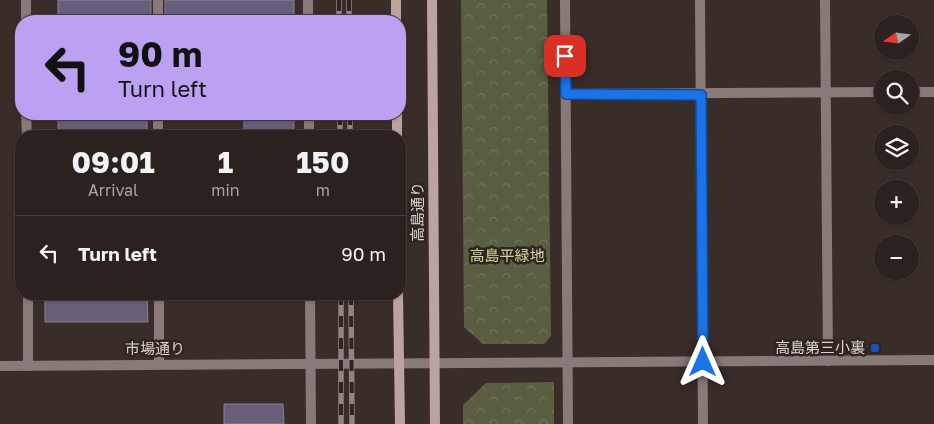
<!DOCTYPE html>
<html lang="en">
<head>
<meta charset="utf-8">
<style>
  :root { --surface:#2b221f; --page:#372f2c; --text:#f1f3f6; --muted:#a6a4a4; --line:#473f3d }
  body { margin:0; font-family:"Golos Text","Noto Sans JP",sans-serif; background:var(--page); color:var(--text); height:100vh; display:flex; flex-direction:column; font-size:19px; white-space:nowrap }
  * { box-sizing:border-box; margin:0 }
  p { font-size:16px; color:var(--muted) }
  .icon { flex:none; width:28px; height:28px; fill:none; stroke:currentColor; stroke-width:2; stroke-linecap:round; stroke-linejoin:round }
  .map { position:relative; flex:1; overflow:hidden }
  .sheet { position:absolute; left:15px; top:130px; width:391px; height:170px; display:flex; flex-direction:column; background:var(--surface); border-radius:20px; box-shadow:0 1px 4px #0004,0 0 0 1px var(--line) }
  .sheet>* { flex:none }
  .top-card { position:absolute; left:15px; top:15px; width:391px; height:105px; border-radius:20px; box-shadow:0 1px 4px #0004,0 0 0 1px var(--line); background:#bca0f2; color:#111; overflow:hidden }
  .needle { width:32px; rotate:256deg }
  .tools { position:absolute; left:874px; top:15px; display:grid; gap:10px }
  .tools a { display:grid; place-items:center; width:45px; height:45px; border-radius:50%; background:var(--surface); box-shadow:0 1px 4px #0004,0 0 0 1px var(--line); font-size:25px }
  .pin { position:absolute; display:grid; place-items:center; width:42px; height:42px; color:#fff; margin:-21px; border-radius:10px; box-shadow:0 2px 8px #0006 }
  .me { position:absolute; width:55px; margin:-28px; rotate:0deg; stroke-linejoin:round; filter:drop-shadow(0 0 4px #0008) }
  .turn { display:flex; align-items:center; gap:18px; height:105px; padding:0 20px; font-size:22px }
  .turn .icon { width:65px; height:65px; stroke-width:2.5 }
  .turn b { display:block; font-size:35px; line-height:42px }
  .eta { display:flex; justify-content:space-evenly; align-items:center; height:85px; text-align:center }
  .eta b { font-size:30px; font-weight:700; line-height:35px }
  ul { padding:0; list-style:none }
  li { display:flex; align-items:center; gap:15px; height:75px; padding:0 20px; border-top:1px solid var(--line) }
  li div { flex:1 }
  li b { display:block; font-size:19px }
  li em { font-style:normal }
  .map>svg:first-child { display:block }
</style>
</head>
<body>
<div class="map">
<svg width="934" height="424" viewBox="0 0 934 424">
  <defs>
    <pattern id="forest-crowns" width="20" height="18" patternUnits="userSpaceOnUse" patternTransform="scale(1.25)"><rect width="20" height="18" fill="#5b5d41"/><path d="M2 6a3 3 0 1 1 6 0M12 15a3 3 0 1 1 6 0" fill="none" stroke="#72735c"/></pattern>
  </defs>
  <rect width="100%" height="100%" fill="#392d29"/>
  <g fill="url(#forest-crowns)">
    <polygon points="461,0 547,0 551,336 544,344 483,344 464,327"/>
    <polygon points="554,382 554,424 463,424 463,405 486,383"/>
  </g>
  <g fill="#695e7a" stroke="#86828e">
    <rect x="58" y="0" width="93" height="21"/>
    <rect x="165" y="0" width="129" height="21"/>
    <rect x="58" y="114" width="89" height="22"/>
    <rect x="244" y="114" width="50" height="22"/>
    <polygon points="45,294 147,294 148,322 45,322"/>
    <polygon points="224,404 283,404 284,424 224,424"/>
  </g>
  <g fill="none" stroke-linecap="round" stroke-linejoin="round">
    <g stroke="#897978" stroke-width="10">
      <polyline points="26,0 26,21"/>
      <polyline points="158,0 158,21"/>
      <polyline points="308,0 308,21"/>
      <polyline points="700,0 703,424"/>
      <polyline points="825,0 828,361"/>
      <polyline points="910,92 934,92"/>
      <polyline points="566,94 882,92"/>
      <polyline points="26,114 27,136"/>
      <polyline points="158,114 158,136"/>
      <polyline points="309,114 309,136"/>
      <polyline points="28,294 28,366"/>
      <polyline points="159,294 159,364"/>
      <polyline points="310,294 311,424"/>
    </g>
    <g stroke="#897978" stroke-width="10">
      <polyline points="565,0 568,424"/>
      <polyline points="0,366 934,360"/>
    </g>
    <g stroke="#bca2a1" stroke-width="10">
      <polyline points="396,0 396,21"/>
      <polyline points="432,0 435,424"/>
      <polyline points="397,114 397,136"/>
      <polyline points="398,294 400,424"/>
    </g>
    <g stroke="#8f8582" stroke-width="5.5">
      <g id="rail">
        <polyline points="339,0 339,21"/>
        <polyline points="349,0 349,21"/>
        <polyline points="340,114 340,136"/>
        <polyline points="350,114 350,136"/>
        <polyline points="341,294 341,424"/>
        <polyline points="351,294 352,424"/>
      </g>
    </g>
    <use href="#rail" stroke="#2f241f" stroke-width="4" stroke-dasharray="11" stroke-linecap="butt"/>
  </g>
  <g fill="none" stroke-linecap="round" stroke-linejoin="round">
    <g stroke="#114b97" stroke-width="12">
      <polyline id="route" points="565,56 566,94 701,95 703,362"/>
    </g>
    <use href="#route" stroke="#1a73e8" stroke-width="9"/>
  </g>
  <rect fill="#1a4fb4" stroke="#2f241f" stroke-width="2" x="870" y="343" width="10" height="10" rx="2.5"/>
  <g text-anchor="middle" stroke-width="5" stroke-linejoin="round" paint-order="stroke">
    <g font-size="15" fill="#ddd5d2" stroke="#2f241f">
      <text transform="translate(418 212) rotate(-90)" y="5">高島通り</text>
      <text x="155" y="354">市場通り</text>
    </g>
    <g font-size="15" fill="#d2d69d" stroke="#2f241f">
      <text x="507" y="261">高島平緑地</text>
    </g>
    <g font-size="15" fill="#ddd5d2" stroke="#2f241f" text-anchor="end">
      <text x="865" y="353">高島第三小裏</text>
    </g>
  </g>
</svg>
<div class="tools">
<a><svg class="needle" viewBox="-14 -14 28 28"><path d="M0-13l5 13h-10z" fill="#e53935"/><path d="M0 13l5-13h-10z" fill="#a6a4a4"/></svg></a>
<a><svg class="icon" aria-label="search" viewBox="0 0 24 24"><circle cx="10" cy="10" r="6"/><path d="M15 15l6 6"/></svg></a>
<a><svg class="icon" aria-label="layers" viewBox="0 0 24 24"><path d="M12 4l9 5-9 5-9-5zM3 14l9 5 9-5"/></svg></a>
<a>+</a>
<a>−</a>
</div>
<div class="pin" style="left:565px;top:56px;background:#d93025"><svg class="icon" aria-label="arrive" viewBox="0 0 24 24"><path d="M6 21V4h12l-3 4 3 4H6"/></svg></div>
<svg class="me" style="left:703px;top:362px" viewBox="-20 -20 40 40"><path d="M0-17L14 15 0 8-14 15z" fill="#1a73e8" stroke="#fff" stroke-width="4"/></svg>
<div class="top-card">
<div class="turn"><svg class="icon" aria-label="left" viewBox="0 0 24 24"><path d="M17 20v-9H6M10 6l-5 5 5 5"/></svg><div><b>90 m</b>Turn left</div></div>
</div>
<section class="sheet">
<div class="eta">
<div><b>09:01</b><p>Arrival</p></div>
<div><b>1</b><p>min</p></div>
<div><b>150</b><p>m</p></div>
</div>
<ul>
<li><svg class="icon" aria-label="left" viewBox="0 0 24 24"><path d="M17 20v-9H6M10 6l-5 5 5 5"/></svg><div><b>Turn left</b></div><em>90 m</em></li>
</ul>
</section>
</div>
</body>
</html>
